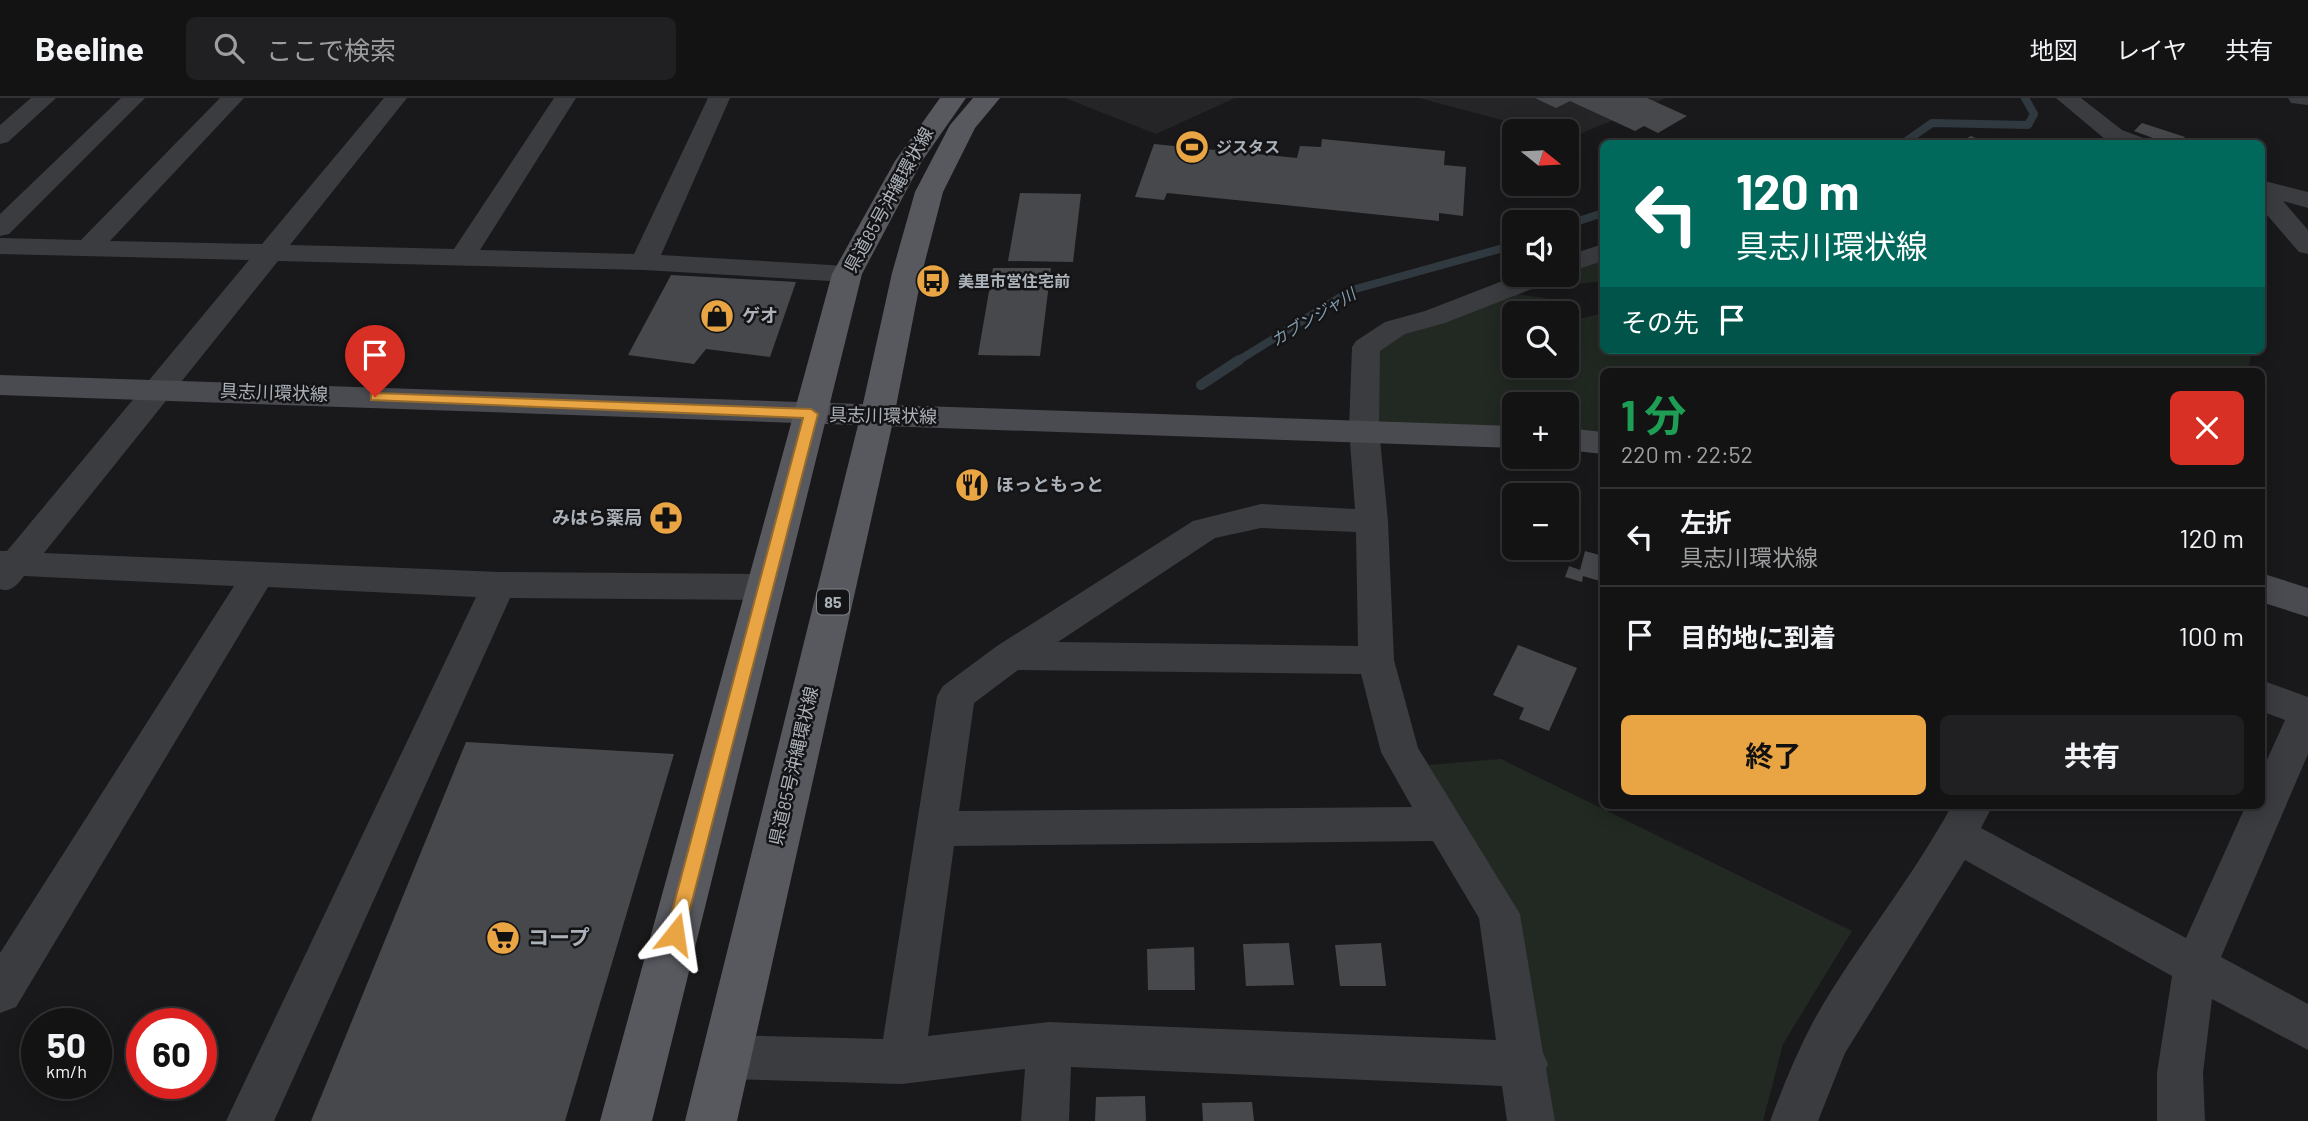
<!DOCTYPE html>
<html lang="ja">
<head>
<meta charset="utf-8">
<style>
  :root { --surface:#131314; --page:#202022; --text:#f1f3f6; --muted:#9d9ea0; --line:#323234; --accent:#e9a443 }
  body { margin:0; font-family:Barlow,"Noto Sans JP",sans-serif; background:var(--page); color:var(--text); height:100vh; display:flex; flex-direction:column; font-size:26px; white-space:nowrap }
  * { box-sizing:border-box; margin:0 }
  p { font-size:23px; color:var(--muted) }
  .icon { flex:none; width:38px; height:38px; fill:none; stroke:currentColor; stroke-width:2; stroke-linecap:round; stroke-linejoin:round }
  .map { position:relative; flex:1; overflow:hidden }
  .side { position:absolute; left:1600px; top:270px; width:665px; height:441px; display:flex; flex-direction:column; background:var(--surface); border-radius:10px; box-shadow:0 4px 18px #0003,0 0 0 2px var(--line) }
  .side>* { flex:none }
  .banner { position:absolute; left:1600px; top:42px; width:665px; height:214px; border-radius:10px; box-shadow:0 4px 18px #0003,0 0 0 2px var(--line); background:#00695c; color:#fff; overflow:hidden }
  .needle { width:46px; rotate:108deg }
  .tools { position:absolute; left:1502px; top:21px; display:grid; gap:14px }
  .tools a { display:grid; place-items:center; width:77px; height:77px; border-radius:10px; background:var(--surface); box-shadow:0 4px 18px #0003,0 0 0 2px var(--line); font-size:35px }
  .speed { position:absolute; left:21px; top:910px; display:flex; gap:14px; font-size:35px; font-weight:700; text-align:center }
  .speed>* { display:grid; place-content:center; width:91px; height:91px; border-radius:50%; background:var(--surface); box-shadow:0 4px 18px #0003,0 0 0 2px var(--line); line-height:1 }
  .speed small { font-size:18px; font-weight:400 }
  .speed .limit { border:10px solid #d22; background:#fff; color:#111 }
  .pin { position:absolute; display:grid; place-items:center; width:60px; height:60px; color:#fff; margin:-72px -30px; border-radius:50% 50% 50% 0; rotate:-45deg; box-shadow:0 0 7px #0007 }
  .pin .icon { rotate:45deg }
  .me { position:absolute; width:77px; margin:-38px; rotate:15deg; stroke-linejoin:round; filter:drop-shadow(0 0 5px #0008) }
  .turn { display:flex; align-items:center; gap:24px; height:147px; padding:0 21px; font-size:32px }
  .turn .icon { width:91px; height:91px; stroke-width:2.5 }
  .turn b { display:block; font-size:49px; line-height:60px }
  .then { display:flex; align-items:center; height:66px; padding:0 21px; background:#0003; gap:14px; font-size:26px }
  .round { display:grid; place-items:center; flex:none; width:74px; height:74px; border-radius:10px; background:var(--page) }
  .headline { display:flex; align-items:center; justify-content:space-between; height:119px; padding:0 21px }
  h1 { font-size:42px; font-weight:700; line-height:52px; color:#1e9e55 }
  .button { display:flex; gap:14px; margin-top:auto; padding:14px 21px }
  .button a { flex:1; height:80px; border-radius:10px; background:var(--accent); color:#111; font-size:28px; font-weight:700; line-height:80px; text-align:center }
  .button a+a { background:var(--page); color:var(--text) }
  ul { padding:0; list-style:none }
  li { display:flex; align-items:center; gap:21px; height:98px; padding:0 21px; border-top:2px solid var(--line) }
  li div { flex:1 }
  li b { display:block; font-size:26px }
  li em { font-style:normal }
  header { display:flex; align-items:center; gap:42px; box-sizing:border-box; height:98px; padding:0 35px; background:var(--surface); border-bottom:2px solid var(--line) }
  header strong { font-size:33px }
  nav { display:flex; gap:38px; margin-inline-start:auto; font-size:24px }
  .search { width:490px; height:63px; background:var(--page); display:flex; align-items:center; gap:18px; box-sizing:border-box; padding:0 24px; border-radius:10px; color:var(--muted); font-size:26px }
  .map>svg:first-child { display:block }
</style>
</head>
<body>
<header>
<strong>Beeline</strong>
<div class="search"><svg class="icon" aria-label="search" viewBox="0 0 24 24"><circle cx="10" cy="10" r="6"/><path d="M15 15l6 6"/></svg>ここで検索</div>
<nav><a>地図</a><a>レイヤ</a><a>共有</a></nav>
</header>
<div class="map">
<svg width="2308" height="1023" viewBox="0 0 2308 1023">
  <rect width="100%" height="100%" fill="#19191b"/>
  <g fill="#252528">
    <polygon points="1065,0 1235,0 1156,36"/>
    <polygon points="1419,0 1666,0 1570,40 1566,39 1566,33 1543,33"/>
  </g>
  <g fill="#212922">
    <polygon points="1603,154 1603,183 1544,190 1530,181 1542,177 1566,177 1566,167"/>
    <polygon points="1499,194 1545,200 1560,215 1514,215 1514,268 1566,268 1566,218 1583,220 1603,215 1603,252 2252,252 2248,273 1603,273 1603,345 1566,341 1566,306 1514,306 1514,339 1364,331 1366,249"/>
    <polygon points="1501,661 1852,833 1783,946 1763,1023 1547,1023 1521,822 1428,667"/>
  </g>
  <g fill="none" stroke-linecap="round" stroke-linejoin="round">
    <g stroke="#30393f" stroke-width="8">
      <polyline points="1902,46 1932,25 2028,27 2034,16 2025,0"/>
      <polyline points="1566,127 1603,115"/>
      <polyline points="1236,264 1352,192 1514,147"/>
    </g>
    <polyline stroke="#30393f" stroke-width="10" points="1201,287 1239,262"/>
  </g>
  <g fill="#46484b">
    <polygon points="1535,0 1647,0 1687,18 1658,35 1644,28 1635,33 1570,3 1556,10"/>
    <polygon points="2142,25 2185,39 2179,46 2169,46 2134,33"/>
    <polygon points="1971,38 1987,45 1996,40 2010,46 1970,46 1963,42"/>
    <polygon points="1322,41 1445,53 1444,67 1466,69 1463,118 1439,115 1439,123 1167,95 1164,102 1135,99 1154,46 1297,60 1300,48 1321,49"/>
    <polygon points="1020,95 1081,96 1073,164 1008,163"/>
    <polygon points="993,170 1051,170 1040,258 978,257"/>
    <polygon points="671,177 796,184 770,259 706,251 694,266 628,257"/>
    <polygon points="1585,453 1603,458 1603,484 1583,478 1582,484 1565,479 1569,468 1580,472"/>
    <polygon points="1518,547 1577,570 1549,633 1519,621 1524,610 1493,597"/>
    <polygon points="466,644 674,656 565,1023 311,1023"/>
    <polygon points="1289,845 1294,887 1246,888 1243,846"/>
    <polygon points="1381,845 1386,888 1340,888 1335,847"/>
    <polygon points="1194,849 1195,892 1148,892 1147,851"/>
    <polygon points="1145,998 1146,1023 1095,1023 1096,999"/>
    <polygon points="1252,1004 1254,1023 1203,1023 1202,1005"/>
  </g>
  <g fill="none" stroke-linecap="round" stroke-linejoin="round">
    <g fill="#3a3c40" fill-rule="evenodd">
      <polygon points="31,0 56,0 8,44 0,46 0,27"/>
      <polygon points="121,0 145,0 9,136 0,138 0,116"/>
      <path d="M220,0h24l-134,143 152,3 122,-146h23l-117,147 164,4 100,-151h22l-96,152 154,4 74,-156h22l-69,157 186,11 10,2 4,6 -4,6 -10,2 -203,-12 -366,-9 -234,292 455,19 268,2 12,4 5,9 -5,9 -12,4 -257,-2 -236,523h-48l250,-524 -208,-10 -252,420 -16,6v-60l234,-367 -210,-10c-6,8 -13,17 -24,13v-38h7l242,-291 -249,-6v-16l81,2z"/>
      <polygon points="2056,0 2081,0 2122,32 2146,41 2150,46 2115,46 2106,42"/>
      <polygon points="2288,0 2308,0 2308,7 2291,5"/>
      <polygon points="2261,82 2308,94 2308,110 2283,103 2308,132 2308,156 2299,154 2261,110"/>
      <polygon points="1603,146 1603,163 1566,175 1566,158"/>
      <path d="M1518,177h38l-4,6 -107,42 -40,11 -25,17 -1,78 9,92 6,139 24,88 102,166 23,139 5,11 -2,5 9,52h-48l-5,-35 -431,-19 -2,54h-48l4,-52 -123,15 -176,-5 -16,-6 -7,-16 7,-16 16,-6 157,4 54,-343 6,-10 54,-40 196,-125 68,-17 94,5 -6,-80 3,-82 4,-6 29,-19 40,-11zM1261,430l95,4 2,114 -300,-4 157,-104zM1018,572l343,4 20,78 31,55 -453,4 15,-108zM1433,743l46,77 17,122 -447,-18 -121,14 26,-190z"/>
      <path d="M2261,582l47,17v57l-87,203 87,47v46l-96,-51 -9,74 2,48h-48v-48l15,-97 -207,-116 -120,193 -27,68h-48c13,-34 26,-67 43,-99 42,-75 98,-141 139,-217h41l-12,23 205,110 60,-133h15v-32l24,-53 -24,-9z"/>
    </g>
    <g fill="#494b50" fill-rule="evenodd">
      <polygon points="0,277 1514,328 1514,350 0,297"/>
      <polygon points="1566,330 1603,334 1603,356 1566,352"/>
      <polygon points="2261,475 2308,490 2308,519 2261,504"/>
    </g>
    <g fill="#57595f" fill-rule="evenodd">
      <polygon points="940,0 966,0 922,63 862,176 652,1023 600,1023 832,176 895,63"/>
      <polygon points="973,0 1000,0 975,30 943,94 922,175 894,319 737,1023 685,1023 860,319 892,175 915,94 950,27"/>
    </g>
  </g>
  <polygon fill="#e9a443" stroke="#976b2c" stroke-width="2" points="375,295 811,311 818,316 682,842 675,845 668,842 666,836 803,320 371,302 371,296"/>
  <defs>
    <g id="stadium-disc" transform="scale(1.75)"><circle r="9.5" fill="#e9a443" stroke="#141416"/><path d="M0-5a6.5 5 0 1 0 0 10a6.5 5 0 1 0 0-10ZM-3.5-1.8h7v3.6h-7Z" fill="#111"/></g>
    <g id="bus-disc" transform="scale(1.75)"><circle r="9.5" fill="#e9a443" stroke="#141416"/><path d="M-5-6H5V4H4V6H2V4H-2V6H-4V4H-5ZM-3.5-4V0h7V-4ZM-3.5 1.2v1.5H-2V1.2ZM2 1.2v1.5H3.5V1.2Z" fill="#111"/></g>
    <g id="shop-disc" transform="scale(1.75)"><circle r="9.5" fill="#e9a443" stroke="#141416"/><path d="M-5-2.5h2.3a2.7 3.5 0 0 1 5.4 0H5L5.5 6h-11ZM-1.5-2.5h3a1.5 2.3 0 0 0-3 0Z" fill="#111"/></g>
    <g id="restaurant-disc" transform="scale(1.75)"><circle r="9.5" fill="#e9a443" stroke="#141416"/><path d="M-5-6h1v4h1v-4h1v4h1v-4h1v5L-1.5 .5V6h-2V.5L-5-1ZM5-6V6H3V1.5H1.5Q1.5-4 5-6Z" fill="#111"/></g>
    <g id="pharmacy-disc" transform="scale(1.75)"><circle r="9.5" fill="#e9a443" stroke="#141416"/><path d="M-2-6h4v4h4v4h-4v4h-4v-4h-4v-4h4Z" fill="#111"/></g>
    <g id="supermarket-disc" transform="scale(1.75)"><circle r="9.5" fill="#e9a443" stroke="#141416"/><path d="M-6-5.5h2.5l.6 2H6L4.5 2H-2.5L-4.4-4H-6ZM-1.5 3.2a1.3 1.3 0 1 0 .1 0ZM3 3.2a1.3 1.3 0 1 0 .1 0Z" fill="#111"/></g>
  </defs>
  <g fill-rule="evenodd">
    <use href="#stadium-disc" x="1192" y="49"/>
    <use href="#bus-disc" x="933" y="183"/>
    <use href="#shop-disc" x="717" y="218"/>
    <use href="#restaurant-disc" x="972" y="387"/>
    <use href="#pharmacy-disc" x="666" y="420"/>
    <use href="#supermarket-disc" x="503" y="840"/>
  </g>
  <g text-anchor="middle" stroke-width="5" stroke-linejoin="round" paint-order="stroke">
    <g font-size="16" font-weight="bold" fill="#acb2ba" stroke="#141416" text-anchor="start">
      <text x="1216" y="55">ジスタス</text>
      <text x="958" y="189">美里市営住宅前</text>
    </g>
    <g font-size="16" font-style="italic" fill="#86a1b3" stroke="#141416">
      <text transform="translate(1313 219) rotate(-31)" y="6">カブンジャ川</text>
    </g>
    <rect fill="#141416" stroke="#7e8389" stroke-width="2" x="817" y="491.5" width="32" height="25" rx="5"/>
    <g font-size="16" font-weight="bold" fill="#acb2ba">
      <text x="833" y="510">85</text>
    </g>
    <g font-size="18" fill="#acb2ba" stroke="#141416">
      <text transform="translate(889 102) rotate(-61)" y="6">県道85号沖縄環状線</text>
      <text transform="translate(274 295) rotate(2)" y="6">具志川環状線</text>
      <text transform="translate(883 318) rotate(1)" y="6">具志川環状線</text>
      <text transform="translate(794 668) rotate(-77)" y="6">県道85号沖縄環状線</text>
    </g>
    <g font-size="18" font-weight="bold" fill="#acb2ba" stroke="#141416" text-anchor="start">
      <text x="742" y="224">ゲオ</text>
      <text x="996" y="393">ほっともっと</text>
      <text x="642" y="426" text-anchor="end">みはら薬局</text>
    </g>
    <g font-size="21" font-weight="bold" fill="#acb2ba" stroke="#141416" text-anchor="start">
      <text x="528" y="847">コープ</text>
    </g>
  </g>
</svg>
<div class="tools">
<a><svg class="needle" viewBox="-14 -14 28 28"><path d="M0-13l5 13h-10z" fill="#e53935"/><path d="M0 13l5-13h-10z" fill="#9d9ea0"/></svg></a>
<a><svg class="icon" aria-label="sound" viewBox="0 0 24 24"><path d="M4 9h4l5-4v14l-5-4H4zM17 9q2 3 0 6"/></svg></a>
<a><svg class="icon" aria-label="search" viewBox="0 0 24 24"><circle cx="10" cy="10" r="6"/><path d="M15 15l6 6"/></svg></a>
<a>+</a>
<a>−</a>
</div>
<div class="speed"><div>50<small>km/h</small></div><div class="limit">60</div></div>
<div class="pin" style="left:375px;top:299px;background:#d93025"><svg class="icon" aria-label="arrive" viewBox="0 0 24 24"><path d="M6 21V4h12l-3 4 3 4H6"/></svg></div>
<svg class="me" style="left:675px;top:836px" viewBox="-20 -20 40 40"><path d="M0-17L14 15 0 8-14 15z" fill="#e9a443" stroke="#fff" stroke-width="4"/></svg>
<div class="banner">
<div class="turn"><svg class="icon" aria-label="left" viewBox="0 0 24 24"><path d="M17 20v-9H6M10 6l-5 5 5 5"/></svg><div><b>120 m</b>具志川環状線</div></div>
<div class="then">その先<svg class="icon" aria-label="arrive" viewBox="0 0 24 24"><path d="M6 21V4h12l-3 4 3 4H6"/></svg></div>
</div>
<section class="side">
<div class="headline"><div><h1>1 分</h1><p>220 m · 22:52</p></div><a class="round" style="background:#d93025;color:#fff"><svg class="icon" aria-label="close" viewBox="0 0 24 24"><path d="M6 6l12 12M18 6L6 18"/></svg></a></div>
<ul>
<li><svg class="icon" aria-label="left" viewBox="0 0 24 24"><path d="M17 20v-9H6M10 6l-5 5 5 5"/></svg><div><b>左折</b><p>具志川環状線</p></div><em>120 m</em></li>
<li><svg class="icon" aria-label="arrive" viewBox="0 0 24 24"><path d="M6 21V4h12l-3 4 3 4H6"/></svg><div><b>目的地に到着</b></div><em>100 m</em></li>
</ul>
<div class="button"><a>終了</a><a>共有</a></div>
</section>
</div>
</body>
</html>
